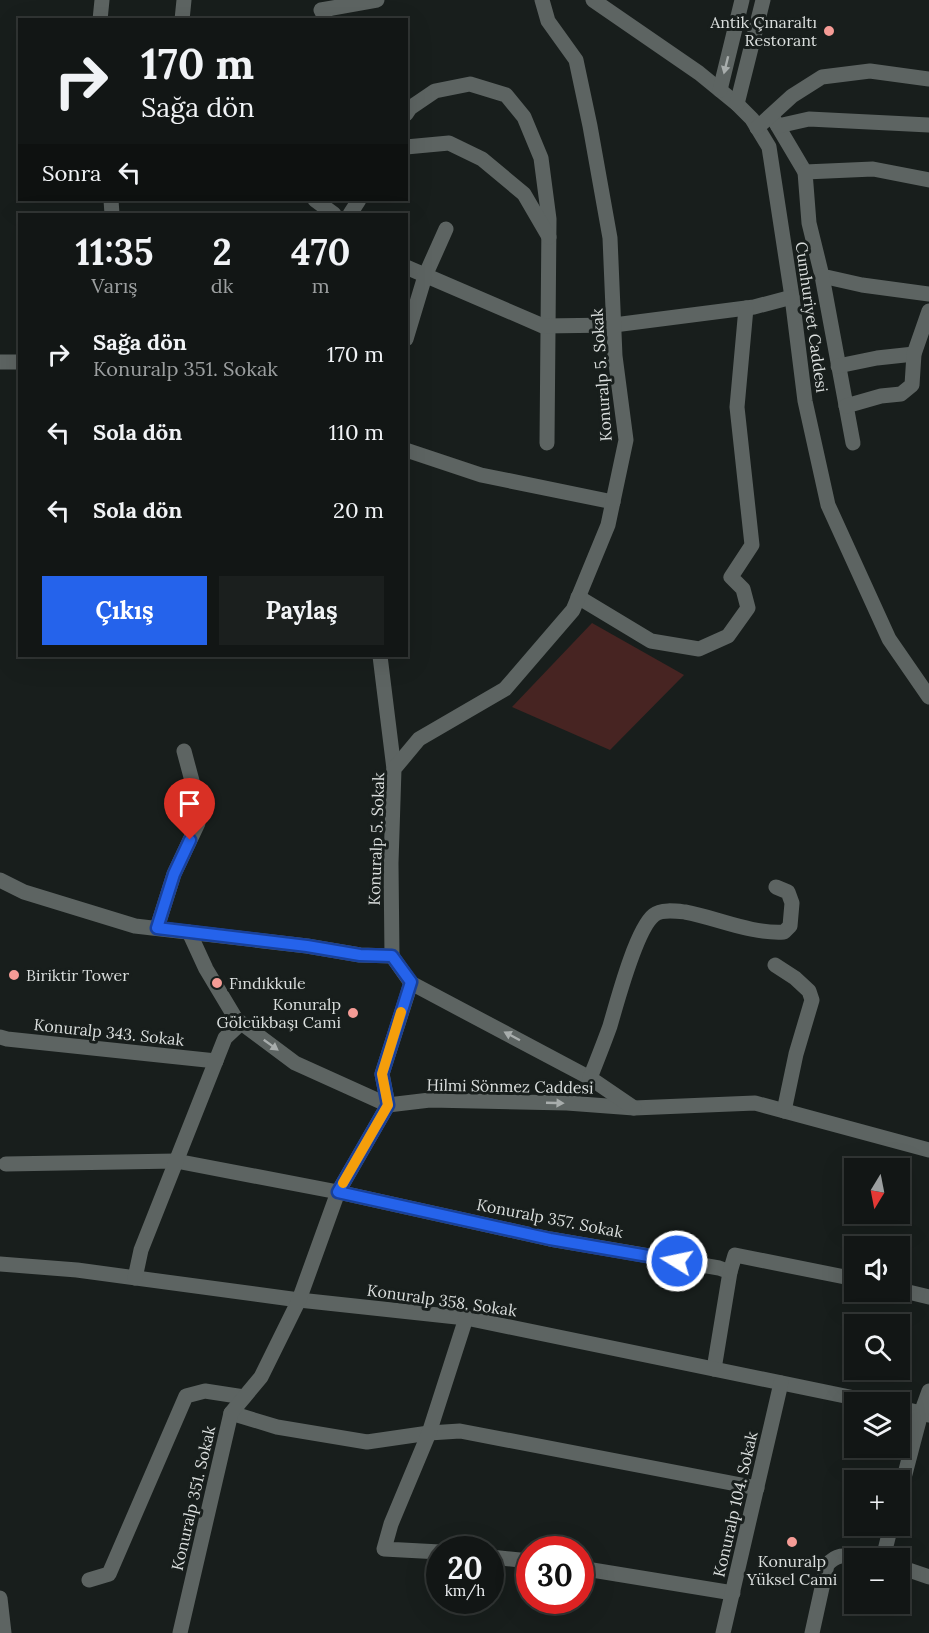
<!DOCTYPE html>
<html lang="tr">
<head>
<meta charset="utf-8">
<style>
  :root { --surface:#121615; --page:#1b1f1e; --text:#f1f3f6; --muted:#9c9fa0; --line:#313534; --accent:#2563eb }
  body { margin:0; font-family:Lora,serif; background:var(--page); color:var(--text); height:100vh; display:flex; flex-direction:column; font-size:22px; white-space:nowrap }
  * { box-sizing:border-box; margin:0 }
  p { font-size:20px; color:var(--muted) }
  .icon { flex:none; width:33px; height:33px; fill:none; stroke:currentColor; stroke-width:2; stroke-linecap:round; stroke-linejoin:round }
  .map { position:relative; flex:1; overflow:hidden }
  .side { position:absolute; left:18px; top:213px; width:390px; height:444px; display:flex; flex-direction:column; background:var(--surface); border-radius:0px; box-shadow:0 6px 24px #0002,0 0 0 2px var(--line) }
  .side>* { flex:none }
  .hud { position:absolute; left:18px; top:18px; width:390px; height:183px; border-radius:0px; box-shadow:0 6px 24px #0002,0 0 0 2px var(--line); background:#121615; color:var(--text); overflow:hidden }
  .needle { width:39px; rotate:190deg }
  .tools { position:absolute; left:844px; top:1158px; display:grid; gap:12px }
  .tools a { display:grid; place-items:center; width:66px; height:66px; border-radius:0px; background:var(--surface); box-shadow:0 6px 24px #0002,0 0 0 2px var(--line); font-size:30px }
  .speed { position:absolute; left:426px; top:1536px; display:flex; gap:12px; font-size:30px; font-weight:700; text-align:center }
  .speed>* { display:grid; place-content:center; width:78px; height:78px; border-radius:50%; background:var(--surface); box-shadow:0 6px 24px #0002,0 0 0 2px var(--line); line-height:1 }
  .speed small { font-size:15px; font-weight:400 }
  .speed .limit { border:9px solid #d22; background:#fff; color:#111 }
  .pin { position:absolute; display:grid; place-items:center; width:51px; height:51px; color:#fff; margin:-62px -26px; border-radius:50% 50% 50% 0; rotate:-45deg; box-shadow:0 0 6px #0007 }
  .pin .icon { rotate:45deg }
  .me { position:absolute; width:66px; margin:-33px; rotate:280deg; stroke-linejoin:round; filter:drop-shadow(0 0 4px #0008) }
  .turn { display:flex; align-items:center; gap:21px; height:126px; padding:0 24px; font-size:27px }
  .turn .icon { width:78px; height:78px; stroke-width:2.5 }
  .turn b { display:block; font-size:42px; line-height:51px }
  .then { display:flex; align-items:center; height:57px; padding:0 24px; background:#0003; gap:12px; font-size:22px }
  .eta { display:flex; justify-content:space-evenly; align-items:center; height:102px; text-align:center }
  .eta b { font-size:36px; font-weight:700; line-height:42px }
  .button { display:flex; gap:12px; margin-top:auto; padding:12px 24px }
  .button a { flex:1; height:69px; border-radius:0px; background:var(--accent); color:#fff; font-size:24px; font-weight:700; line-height:69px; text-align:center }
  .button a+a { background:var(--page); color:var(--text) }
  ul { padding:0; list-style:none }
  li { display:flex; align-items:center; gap:18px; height:78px; padding:0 24px }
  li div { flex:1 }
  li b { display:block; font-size:22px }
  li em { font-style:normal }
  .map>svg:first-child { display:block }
</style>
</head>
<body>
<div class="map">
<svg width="929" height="1633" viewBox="0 0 929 1633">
  <rect width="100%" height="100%" fill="#181e1c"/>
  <polygon fill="#472422" points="592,623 684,675 610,750 512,707"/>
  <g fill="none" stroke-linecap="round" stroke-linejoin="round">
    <g stroke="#5d6462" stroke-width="15">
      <polyline points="593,0 699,73 737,104 752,119 769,147 792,297 805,401 828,505 889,639 929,697"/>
      <polyline points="100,20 102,0"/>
      <polyline points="182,20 184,0"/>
      <polyline points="326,20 321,10 377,0"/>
      <polyline points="720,90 742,0"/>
      <polyline points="737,104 763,0"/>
      <polyline points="406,114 410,108 435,91 470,84 506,95 524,117 541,158 549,219 547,443"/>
      <polyline points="773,118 805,172"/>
      <polyline points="778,126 809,119 929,125"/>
      <polyline points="757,128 792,96 822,77 870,71 929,79"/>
      <polyline points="406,147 449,143 482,159 524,194 549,237"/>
      <polyline points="929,180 873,169 805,172 809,223 822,276 862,285 929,294"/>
      <polyline points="111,200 112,214"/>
      <polyline points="315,200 334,214"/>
      <polyline points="350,214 359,200"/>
      <polyline points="406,267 543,326 614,325 754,307 792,297"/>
      <polyline points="822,276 853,443"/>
      <polyline points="406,339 425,276 446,229"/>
      <polyline points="0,362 20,362"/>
      <polyline points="838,366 877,358 914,354"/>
      <polyline points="846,406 881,396 901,394 912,385 914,354 929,311"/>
      <polyline points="406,450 481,475 613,502"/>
      <polyline points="578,597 651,641 699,649 728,636 748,608 743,589 731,577 752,545 737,407 746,308"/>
      <polyline points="380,656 394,769"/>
      <polyline points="0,880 24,892 135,926 307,946 360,955 392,956"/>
      <polyline points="157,928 174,874 198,823 195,792 184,751"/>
      <polyline points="189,932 206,969 236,1019 295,1063 388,1105 430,1100 567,1103 634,1108 755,1103 929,1150"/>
      <polyline points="392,956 391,863 394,769 419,739 505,689 573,610 608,525 626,440 615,356 610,238 590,126 576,60 548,21 542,0"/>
      <polyline points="392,956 411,983 590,1078 634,1108"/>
      <polyline points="775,965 795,978 809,991 812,1000 796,1054 784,1111"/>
      <polyline points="0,1037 7,1039 216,1061"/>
      <path d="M590,1078c7,-18 14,-35 20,-52 7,-24 26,-97 44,-111 7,-6 22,-4 31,-3 33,6 65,22 99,20l6,-6 2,-23 -4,-11 -12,-5"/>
      <polyline points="6,1164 176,1161 338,1192 550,1239 719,1268 730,1272 714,1369"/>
      <polyline points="0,1264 77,1270 299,1300 466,1318 874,1402"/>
      <polyline points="730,1272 735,1255 855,1279"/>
      <polyline points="135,1278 141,1250 225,1038 241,1023"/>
      <polyline points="900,1290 929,1297"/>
      <polyline points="900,1408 929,1415"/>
      <polyline points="231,1413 277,1427 367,1442 429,1433 460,1431 757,1488"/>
      <polyline points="900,1493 921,1413 929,1391"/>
      <polyline points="440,1552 384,1549 391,1524 429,1433 466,1318"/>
      <polyline points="490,1557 530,1561"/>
      <polyline points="883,1558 891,1526"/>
      <polyline points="900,1567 929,1577"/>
      <polyline points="580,1568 733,1593"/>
      <polyline points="89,1580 109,1574 186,1396 205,1391 244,1397"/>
      <polyline points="0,1598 4,1633"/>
      <polyline points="180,1633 231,1413 261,1377 299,1300 338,1192 388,1105 382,1074 411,983"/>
      <polyline points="723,1633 781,1383"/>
      <path d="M812,1633l15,-68c11,-13 20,-9 36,-7"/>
    </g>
  </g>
  <defs><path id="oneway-solid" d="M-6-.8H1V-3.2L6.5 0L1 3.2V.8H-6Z" transform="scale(1.5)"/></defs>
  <g fill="#a8adac">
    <use href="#oneway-solid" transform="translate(726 65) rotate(104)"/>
    <use href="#oneway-solid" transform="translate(512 1036) rotate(-152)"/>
    <use href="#oneway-solid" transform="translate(271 1045) rotate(36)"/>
    <use href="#oneway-solid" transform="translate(555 1103) rotate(2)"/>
  </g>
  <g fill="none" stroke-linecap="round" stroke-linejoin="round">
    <g stroke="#184099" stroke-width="15">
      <polyline id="route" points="190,840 174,874 157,928 307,946 360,955 392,956 411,982 382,1074 388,1105 338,1192 550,1239 677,1261"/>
    </g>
    <use href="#route" stroke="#2563eb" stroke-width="10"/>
    <polyline stroke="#f59e0b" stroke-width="10" points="343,1183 388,1105 382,1074 401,1012"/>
  </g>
  <g fill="#f59c96" stroke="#181e1c" stroke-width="2">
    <circle cx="829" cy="31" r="6"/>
    <circle cx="14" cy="975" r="6"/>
    <circle cx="217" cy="983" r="6"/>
    <circle cx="353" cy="1013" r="6"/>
    <circle cx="792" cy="1542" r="6"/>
  </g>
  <g text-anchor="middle" stroke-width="6" stroke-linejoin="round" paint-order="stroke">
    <g font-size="16" fill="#dadedd" stroke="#181e1c" text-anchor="end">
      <text x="817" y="28">Antik Çınaraltı<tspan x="817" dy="18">Restorant</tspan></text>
      <text x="26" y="981" text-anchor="start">Biriktir Tower</text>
      <text x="229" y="989" text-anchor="start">Fındıkkule</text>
      <text x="341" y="1010">Konuralp<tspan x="341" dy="18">Gölcükbaşı Cami</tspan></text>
      <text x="792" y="1567" text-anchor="middle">Konuralp<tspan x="792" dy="18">Yüksel Cami</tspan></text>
    </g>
    <g font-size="16" fill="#dadedd" stroke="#181e1c">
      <text transform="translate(812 317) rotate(82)" y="6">Cumhuriyet Caddesi</text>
      <text transform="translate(601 375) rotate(-94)" y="6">Konuralp 5. Sokak</text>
      <text transform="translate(376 839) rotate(-88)" y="6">Konuralp 5. Sokak</text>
      <text transform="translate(109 1032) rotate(6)" y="6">Konuralp 343. Sokak</text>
      <text transform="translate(510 1086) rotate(1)" y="6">Hilmi Sönmez Caddesi</text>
      <text transform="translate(550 1218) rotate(11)" y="6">Konuralp 357. Sokak</text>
      <text transform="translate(442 1300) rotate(8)" y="6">Konuralp 358. Sokak</text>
      <text transform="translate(193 1498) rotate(-77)" y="6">Konuralp 351. Sokak</text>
      <text transform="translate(735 1504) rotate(-77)" y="6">Konuralp 104. Sokak</text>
    </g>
  </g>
</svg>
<div class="tools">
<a><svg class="needle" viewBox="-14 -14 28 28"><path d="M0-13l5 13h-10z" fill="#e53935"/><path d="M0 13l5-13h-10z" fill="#9c9fa0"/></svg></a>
<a><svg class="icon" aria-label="sound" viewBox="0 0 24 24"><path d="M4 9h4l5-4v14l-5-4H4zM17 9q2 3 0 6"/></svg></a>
<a><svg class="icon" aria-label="search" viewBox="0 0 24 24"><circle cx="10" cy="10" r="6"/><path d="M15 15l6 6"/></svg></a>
<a><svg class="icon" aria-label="layers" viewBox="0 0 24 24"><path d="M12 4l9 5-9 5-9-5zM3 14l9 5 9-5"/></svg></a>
<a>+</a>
<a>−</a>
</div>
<div class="speed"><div>20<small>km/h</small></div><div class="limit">30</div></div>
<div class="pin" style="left:190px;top:840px;background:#d93025"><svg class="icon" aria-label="arrive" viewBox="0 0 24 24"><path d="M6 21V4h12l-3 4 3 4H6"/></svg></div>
<svg class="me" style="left:677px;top:1261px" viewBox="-20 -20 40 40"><circle r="17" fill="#2563eb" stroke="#fff" stroke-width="3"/><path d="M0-11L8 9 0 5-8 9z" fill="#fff"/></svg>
<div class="hud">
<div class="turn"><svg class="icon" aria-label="right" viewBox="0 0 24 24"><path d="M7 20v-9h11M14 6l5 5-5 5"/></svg><div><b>170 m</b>Sağa dön</div></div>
<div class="then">Sonra<svg class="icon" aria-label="left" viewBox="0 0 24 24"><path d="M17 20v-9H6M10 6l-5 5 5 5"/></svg></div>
</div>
<section class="side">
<div class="eta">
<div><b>11:35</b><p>Varış</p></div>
<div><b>2</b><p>dk</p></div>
<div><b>470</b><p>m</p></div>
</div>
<ul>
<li><svg class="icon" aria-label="right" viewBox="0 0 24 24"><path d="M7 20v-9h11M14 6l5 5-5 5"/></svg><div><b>Sağa dön</b><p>Konuralp 351. Sokak</p></div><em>170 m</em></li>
<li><svg class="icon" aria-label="left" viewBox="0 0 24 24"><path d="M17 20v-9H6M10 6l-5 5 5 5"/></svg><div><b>Sola dön</b></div><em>110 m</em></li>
<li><svg class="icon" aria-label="left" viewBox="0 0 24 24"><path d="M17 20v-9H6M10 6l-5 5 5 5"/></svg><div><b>Sola dön</b></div><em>20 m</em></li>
</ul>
<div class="button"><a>Çıkış</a><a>Paylaş</a></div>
</section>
</div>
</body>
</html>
